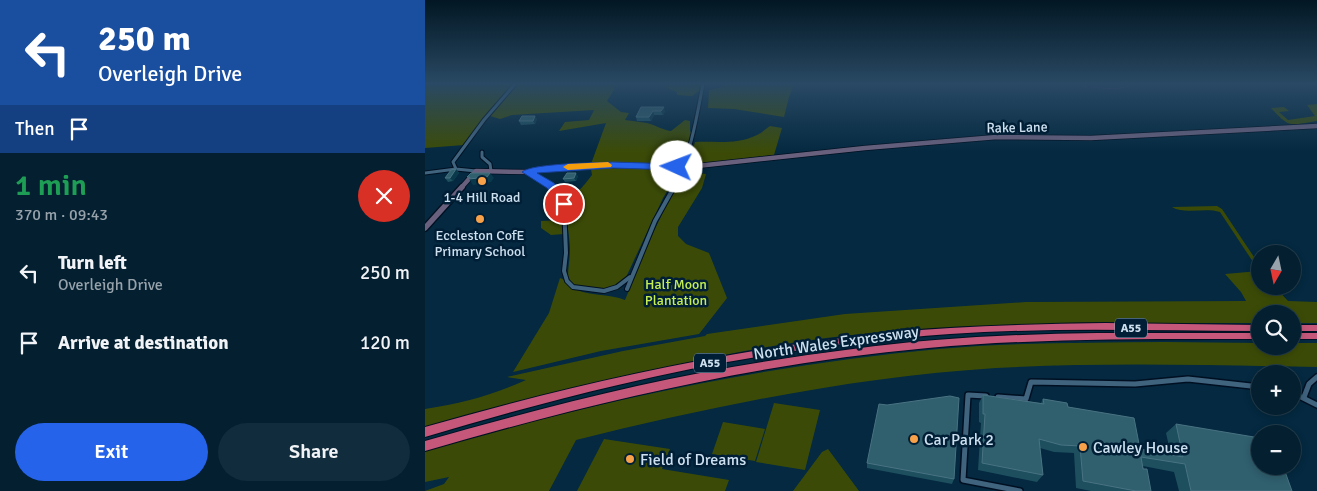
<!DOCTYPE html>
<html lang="en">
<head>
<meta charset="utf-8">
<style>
  :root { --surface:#031f30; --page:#112c3c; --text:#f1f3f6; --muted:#97a2ab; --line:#243d4c; --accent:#2563eb }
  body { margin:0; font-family:Signika,sans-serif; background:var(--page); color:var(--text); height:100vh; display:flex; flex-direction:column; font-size:19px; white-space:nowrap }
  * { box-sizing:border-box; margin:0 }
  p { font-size:16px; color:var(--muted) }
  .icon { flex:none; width:28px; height:28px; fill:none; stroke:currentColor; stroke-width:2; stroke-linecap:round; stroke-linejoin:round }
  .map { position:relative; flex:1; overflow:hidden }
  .panel { display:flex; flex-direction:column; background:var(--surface); width:425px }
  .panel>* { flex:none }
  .guide { background:#1a4fa0; color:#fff; overflow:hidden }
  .needle { width:32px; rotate:189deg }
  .tools { position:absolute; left:826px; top:245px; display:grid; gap:10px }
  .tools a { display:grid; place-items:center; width:50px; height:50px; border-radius:50%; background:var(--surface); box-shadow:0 2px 8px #0003,0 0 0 1px var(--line); font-size:25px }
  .pin { position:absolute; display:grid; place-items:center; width:42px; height:42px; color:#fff; margin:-21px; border:2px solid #fff; border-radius:50%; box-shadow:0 1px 5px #0007 }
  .me { position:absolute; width:55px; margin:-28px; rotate:272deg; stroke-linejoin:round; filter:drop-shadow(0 0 4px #0008) }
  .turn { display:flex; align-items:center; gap:18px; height:105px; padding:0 15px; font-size:22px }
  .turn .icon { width:65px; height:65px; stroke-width:2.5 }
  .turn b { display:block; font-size:35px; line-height:42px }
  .then { display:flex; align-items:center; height:48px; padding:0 15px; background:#0003; gap:10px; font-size:19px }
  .round { display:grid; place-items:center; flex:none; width:52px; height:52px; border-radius:26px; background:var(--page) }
  .overview { display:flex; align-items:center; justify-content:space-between; height:85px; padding:0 15px }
  h1 { font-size:30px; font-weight:600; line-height:38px; color:#1e9e55 }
  .action { display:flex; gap:10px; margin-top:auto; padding:10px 15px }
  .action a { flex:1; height:58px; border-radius:30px; background:var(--accent); color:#fff; font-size:20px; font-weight:600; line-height:58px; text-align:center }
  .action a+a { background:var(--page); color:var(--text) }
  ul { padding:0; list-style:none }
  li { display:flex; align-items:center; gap:15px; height:70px; padding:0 15px }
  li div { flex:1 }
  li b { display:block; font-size:19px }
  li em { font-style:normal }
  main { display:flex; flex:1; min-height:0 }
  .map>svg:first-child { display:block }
</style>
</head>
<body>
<main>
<section class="panel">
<div class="guide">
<div class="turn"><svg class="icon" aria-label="left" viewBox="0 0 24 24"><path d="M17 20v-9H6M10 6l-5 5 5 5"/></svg><div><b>250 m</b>Overleigh Drive</div></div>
<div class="then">Then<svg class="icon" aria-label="arrive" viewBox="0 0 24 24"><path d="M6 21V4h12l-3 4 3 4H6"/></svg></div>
</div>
<div class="overview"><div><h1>1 min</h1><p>370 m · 09:43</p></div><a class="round" style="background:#d93025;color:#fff"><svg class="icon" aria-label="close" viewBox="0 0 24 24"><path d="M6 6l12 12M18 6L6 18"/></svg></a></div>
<ul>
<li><svg class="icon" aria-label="left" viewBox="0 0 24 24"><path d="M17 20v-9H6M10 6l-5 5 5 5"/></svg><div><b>Turn left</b><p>Overleigh Drive</p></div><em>250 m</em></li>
<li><svg class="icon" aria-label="arrive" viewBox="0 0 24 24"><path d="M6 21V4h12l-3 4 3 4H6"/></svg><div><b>Arrive at destination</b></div><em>120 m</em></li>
</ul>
<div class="action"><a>Exit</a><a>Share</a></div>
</section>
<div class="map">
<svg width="892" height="491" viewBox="0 0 892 491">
  <rect width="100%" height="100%" fill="#042940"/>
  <g fill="#3b4b07">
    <polygon points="0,83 89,83 62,113 39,145 0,148"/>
    <path d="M93,83h100l-11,18 14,11 8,1 -4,7c8,1 15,2 22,3 9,2 15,7 24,8l14,-11 5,1v10l2,3 -10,31 -65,-2 -26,1 15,-41 -47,8 6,-9 24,-2 5,-10 -82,5 -12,4 -10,-3z"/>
    <polygon points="242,83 274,83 274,91 267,96 252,95 252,92 241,88"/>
    <polygon points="300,83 370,83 364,97 359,117 309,109 283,108 284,90 300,86"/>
    <path d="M892,104v17c-27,4 -27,8 -46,-13l13,-1 5,4 -10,1 9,8 27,-4 -8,-11z"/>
    <path d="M345,126l12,2 -8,27 -86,10 7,-23c22,-1 41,3 62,-7 5,-2 8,-6 13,-9z"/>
    <path d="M185,168l70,2 -17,28 -42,90c-7,6 -36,2 -45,-2 -4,-2 -6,-6 -8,-9 0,-9 2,-19 2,-28 0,-14 -7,-42 -3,-54 14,-3 16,-9 25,-20l-1,-6z"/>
    <path d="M258,171l23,3 -4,14 -24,39v9l8,8 23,9 18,45 -28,36 -98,17 -88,21 36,-59 11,-35c7,2 10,9 17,12 15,6 33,4 48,10l28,-67z"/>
    <path d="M792,206l5,3 38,57v20h14l14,15 29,1v21h-24v-9h-33v9c-125,0 -250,-1 -374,9 -71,5 -140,18 -210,33 -85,17 -168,38 -251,63v-19c38,-6 65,-13 101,-29l-19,-3 116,-26 82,-15 2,-2 138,-20 181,-12 220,-1 -5,-9 -16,-18 34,-3 -39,-59c-15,-5 -35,3 -48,-5z"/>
    <polygon points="138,220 139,234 126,235 116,228 116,221"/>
    <path d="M740,342l95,1v3h33v-3h24v24c-107,-2 -214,-5 -321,1 -142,9 -283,38 -420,72l-27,51h-124l19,-7 5,-7 -24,5v-31c168,-49 339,-86 514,-102 75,-7 151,-6 226,-7z"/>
    <polygon points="349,403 395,410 380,470 331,462"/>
    <polygon points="298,422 340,429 330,461 287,454"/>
    <polygon points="179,439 245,449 237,469 304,480 300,491 152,491"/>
    <polygon points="403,449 434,491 368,491 397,452"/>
  </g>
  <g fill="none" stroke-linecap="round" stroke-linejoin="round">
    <polyline stroke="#572587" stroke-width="1" points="641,85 690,89 722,83"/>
    <g stroke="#001022" stroke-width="5">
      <g id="street-far2">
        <polyline points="57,152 57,157 65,164 66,171"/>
        <polyline points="51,171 31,169 28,162 59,120 91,83"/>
        <polyline points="102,172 128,188"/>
        <polyline points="0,173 31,169"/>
        <path d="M248,188c18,-34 23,-67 30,-104"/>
      </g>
    </g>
    <g stroke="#001022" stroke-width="6">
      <g id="street-far1">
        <polyline points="127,187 139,204 141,253 139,271 142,281 148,287 179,291 192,287 205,277"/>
        <polyline points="202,289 230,221 249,187"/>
      </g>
    </g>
    <g stroke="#001022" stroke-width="8">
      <g id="street">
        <polyline points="868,393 892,405"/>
        <polyline points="561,396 543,395 538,480 595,491"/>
        <polyline points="573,397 601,399 606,382 710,384 763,379 835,387"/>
        <polyline points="879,397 884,384 892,377"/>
      </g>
    </g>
    <g stroke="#001022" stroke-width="6">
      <g id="secondary-far1">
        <polyline points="263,167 440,148 572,137 666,138 892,126"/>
        <polyline points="36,188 51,171 102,172 125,168 188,165 252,167"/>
      </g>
    </g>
    <g stroke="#001022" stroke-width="8">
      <polyline id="secondary" points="0,228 37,187"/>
    </g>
    <g stroke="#001022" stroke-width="2">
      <g id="highway">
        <path d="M680,323l155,2v6c-103,0 -207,-4 -310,3 -112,8 -223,25 -332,51 -65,15 -129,33 -193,52v-10c150,-43 302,-77 458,-94 74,-7 148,-9 222,-10z"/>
        <rect x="868" y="325" width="24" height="6"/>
        <path d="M673,333h162v6c-111,0 -221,-1 -332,9 -171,15 -338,55 -503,103v-10c70,-20 141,-39 212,-55 71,-16 144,-28 216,-37 81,-11 163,-15 245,-16z"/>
        <rect x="868" y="333" width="24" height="6"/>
      </g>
    </g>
    <use href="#street-far2" stroke="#40637e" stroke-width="3"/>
    <use href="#street-far1" stroke="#40637e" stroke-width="4"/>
    <use href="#street" stroke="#40637e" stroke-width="5"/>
    <use href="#secondary-far1" stroke="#68607d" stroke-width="4.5"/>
    <use href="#secondary" stroke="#68607d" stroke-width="5.5"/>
    <use href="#highway" fill="#c5587a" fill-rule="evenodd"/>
  </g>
  <g fill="#1d4f5f">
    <polygon points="216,107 240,111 238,115 229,115 226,121 212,121 211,117"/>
    <polygon points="112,119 110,124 96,125 94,121"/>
    <polygon points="31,169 34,173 28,181 23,182 20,178"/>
    <polygon points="153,176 151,181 140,182 138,179"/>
    <polygon points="558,395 616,403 618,399 643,407 715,449 746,455 741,433 751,424 867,491 754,491 749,472 718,466 726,491 666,491 651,488 649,453 629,452 615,448 618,475 612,482 553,470 556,423 554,422 554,403"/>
    <polygon points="462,405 529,479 527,484 442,468 442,463"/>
  </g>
  <g fill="#0b394c">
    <polygon points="239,107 240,111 238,115 236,111"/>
    <polygon points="228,111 229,115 226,121 224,117"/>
    <polygon points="110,116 112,119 110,124 108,121"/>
    <polygon points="31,169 34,173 28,181 25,178"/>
    <polygon points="65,173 69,178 66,182 48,185 44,179"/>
    <polygon points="151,173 153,176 151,181 149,178"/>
  </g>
  <g fill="#305f6e" stroke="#497382">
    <polygon points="216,107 239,107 236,111 228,111 224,117 211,117"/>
    <polygon points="97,116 110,116 108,121 94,121"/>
    <polygon points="31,169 25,178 20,178 26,170"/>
    <polygon points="46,173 65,173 62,177 44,179 45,177 42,177"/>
    <polygon points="142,173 151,173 149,178 138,179"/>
    <polygon points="558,395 619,404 618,399 642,403 643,407 709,418 715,449 758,457 751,424 835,438 835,466 858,466 867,491 766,491 760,464 716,457 718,469 722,469 726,491 711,491 658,481 655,446 636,445 614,439 618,475 557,463 560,414 558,414"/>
    <polygon points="525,396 534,398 529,479 442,463 454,404 462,405"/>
  </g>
  <linearGradient id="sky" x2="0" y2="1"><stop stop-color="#021723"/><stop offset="0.55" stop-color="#294964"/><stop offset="1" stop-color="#294964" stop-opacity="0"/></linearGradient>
  <rect width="892" height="152" fill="url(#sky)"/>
  <path fill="#2563eb" stroke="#184099" d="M188,162l64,2 4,3 -4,3 -64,-2 -76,5 17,10 15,21 -5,3 -3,-1 -14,-18 -25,-16c10,-9 75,-9 91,-10z"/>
  <polygon fill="#f59e0b" points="183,162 187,165 186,167 143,170 138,167 143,164"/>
  <g fill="#f7a14a" stroke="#001f36" stroke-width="2">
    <circle cx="57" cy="181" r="5"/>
    <circle cx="55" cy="219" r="5"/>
    <circle cx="489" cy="439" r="5"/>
    <circle cx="658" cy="447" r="5"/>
    <circle cx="205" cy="459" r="5"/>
  </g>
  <g text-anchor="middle" stroke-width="5" stroke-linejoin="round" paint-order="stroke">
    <g fill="#001f36" stroke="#90a6b8" stroke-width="1">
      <rect x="690" y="318.5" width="32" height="19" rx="4"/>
      <rect x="269" y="353.5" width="32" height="19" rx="4"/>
    </g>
    <g font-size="12" font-weight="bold" fill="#cde0ef">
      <text x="706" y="332">A55</text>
      <text x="285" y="367">A55</text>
    </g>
    <g font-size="14" fill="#cde0ef" stroke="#001f36">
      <text transform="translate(592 127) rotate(-1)" y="5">Rake Lane</text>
    </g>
    <g font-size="14" fill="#cde0ef" stroke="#001f36">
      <text x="57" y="202">1-4 Hill Road</text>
      <text x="55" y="240">Eccleston CofE<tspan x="55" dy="16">Primary School</tspan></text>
    </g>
    <g font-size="14" fill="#c6f052" stroke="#001f36">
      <text x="251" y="289">Half Moon<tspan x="251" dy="16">Plantation</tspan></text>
    </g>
    <g font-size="16" fill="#cde0ef" stroke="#001f36">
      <text transform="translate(411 342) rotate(-8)" y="6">North Wales Expressway</text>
    </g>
    <g font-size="16" fill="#cde0ef" stroke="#001f36" text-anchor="start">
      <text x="499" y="445">Car Park 2</text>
      <text x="668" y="453">Cawley House</text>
      <text x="215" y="465">Field of Dreams</text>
    </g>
  </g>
</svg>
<div class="tools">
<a><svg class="needle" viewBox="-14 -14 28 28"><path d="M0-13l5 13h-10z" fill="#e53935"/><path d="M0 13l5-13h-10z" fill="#97a2ab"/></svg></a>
<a><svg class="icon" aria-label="search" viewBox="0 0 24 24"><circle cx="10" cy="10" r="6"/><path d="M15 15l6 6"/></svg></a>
<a>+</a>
<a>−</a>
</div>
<div class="pin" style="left:139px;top:204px;background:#d93025"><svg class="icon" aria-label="arrive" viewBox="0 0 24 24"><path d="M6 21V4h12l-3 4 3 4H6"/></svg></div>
<svg class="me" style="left:252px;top:167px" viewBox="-20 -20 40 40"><circle r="19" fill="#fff"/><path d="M0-13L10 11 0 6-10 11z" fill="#2563eb"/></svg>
</div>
</main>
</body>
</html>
